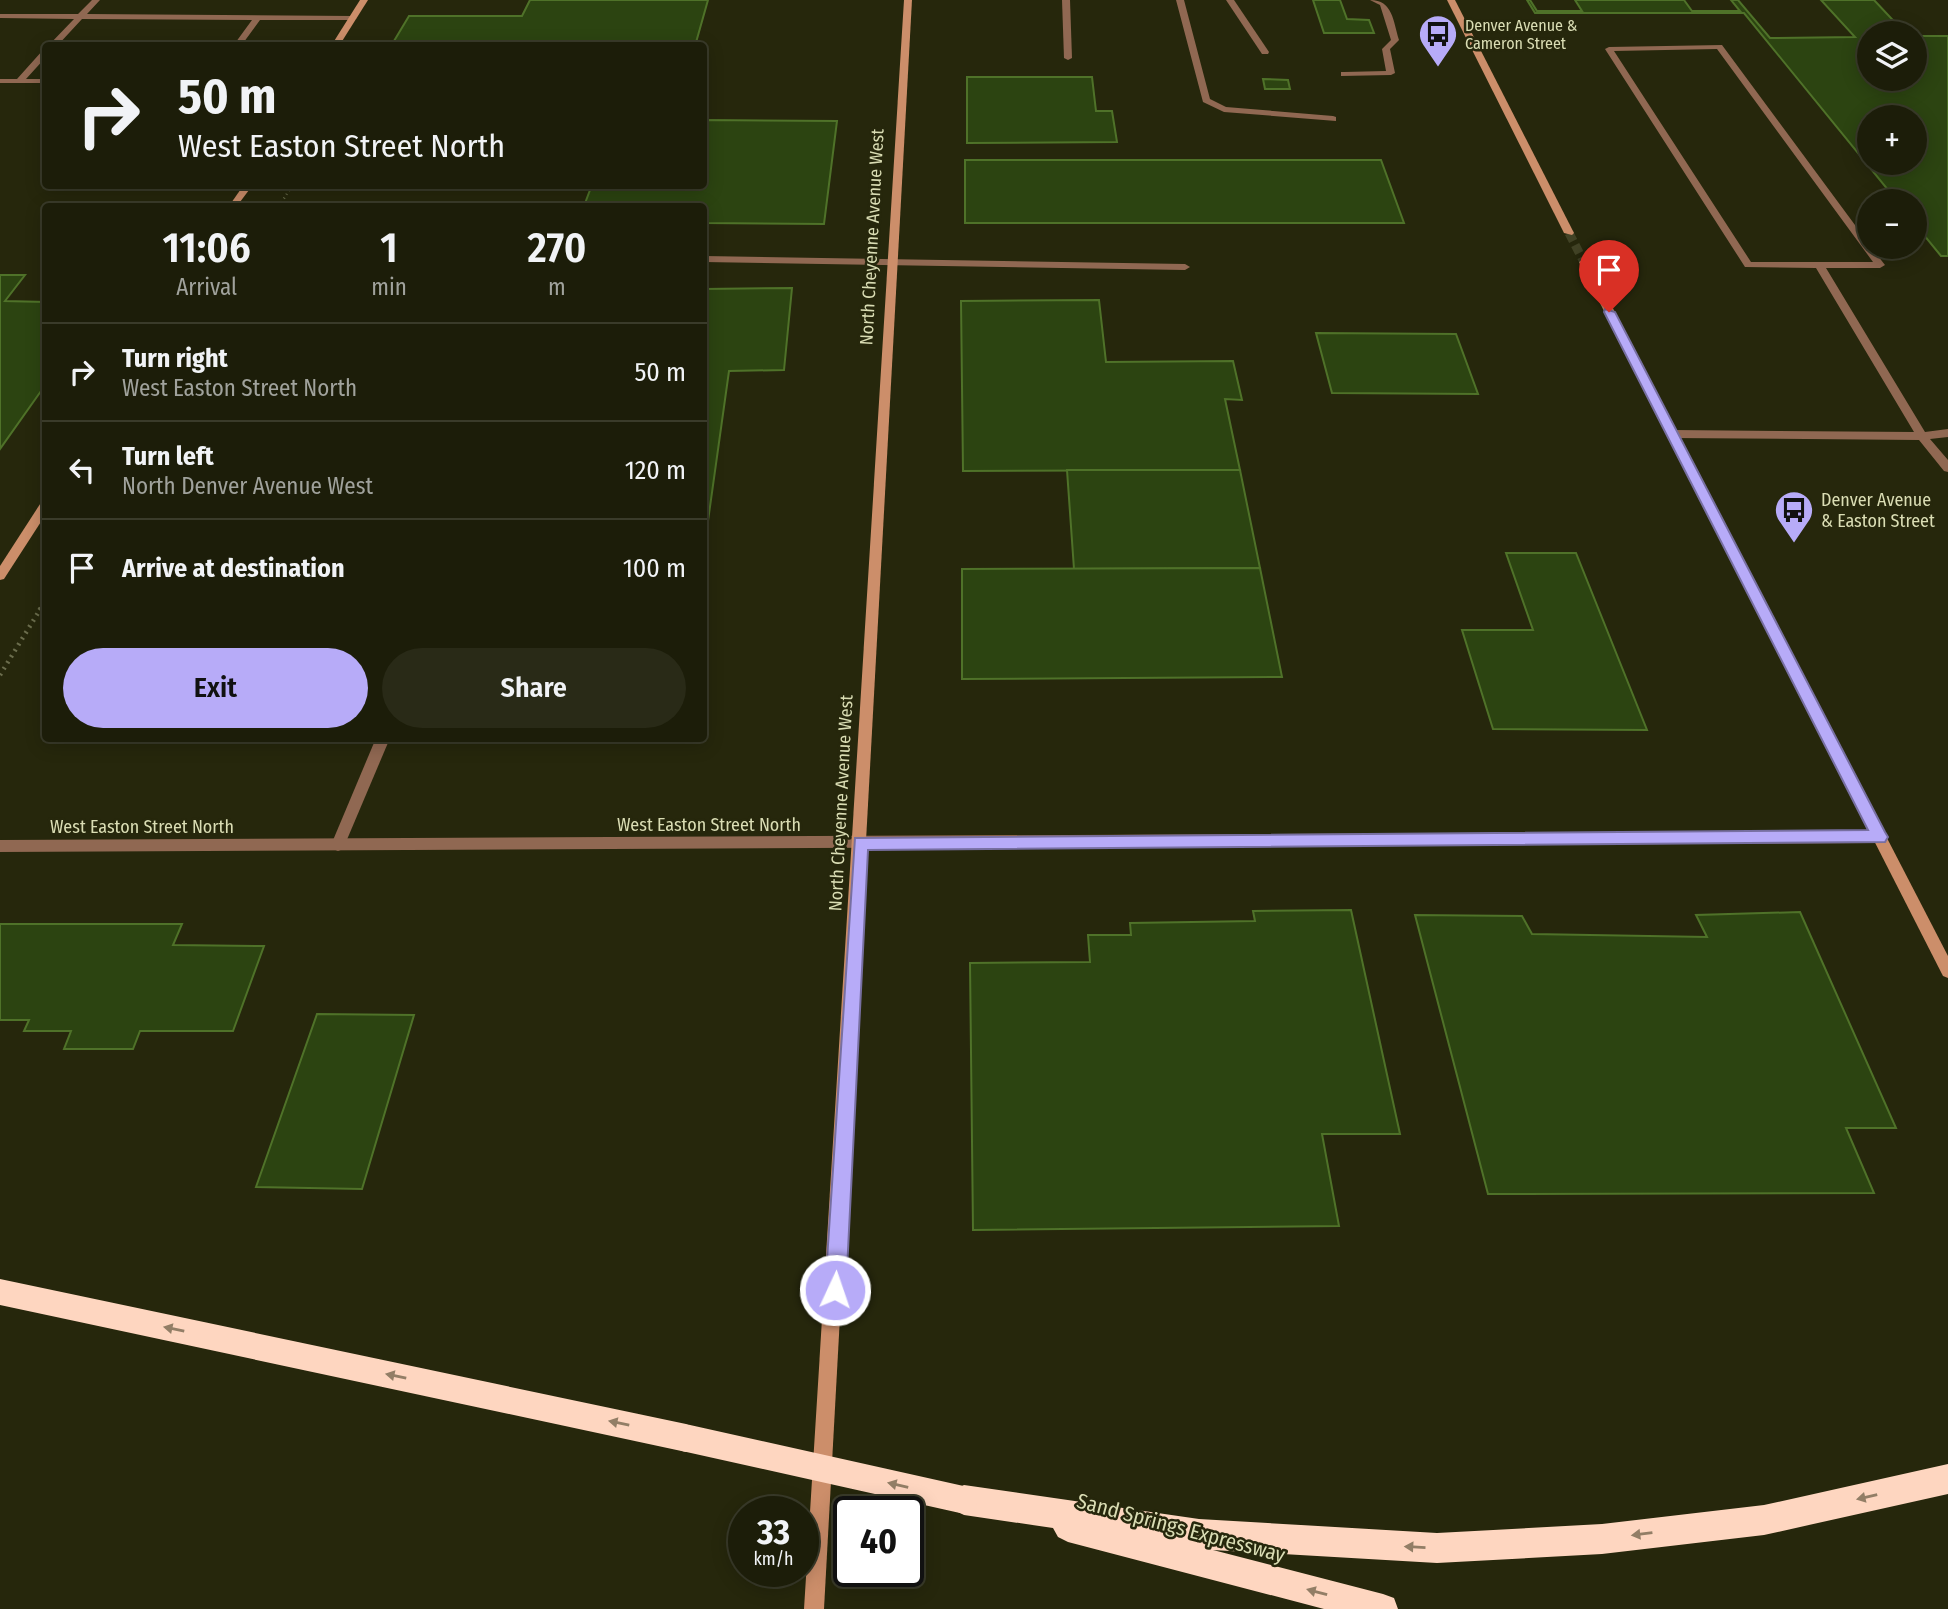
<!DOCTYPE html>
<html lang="en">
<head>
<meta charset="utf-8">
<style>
  :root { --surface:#1c1d09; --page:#292a17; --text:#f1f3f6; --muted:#a0a29c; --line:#3a3b2a; --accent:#b7abf8 }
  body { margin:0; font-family:"Fira Sans Condensed",sans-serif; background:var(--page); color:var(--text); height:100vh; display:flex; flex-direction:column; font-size:26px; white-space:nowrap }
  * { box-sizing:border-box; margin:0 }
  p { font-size:23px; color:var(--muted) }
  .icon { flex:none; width:38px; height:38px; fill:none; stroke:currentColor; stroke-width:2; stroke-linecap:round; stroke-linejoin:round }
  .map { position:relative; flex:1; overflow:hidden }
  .drawer { position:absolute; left:42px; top:203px; width:665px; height:539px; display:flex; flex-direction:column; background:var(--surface); border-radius:7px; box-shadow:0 4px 18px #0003,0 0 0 2px var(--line) }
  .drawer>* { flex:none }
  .guide { position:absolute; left:42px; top:42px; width:665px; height:147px; border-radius:7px; box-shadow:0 4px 18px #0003,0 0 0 2px var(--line); background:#1c1d09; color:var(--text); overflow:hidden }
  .tools { position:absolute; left:1857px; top:21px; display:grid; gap:14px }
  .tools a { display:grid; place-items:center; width:70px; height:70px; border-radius:50%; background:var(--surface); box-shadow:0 4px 18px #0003,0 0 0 2px var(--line); font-size:35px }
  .speed { position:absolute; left:728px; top:1496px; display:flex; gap:14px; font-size:35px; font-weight:700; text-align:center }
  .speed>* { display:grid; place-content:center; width:91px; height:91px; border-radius:50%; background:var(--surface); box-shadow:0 4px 18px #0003,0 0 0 2px var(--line); line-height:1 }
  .speed small { font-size:18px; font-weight:400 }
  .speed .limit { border:4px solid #111; border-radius:10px; background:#fff; color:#111 }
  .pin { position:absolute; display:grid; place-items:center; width:60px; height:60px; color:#fff; margin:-72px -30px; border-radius:50% 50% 50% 0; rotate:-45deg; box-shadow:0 0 7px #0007 }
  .pin .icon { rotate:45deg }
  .me { position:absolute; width:77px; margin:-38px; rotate:3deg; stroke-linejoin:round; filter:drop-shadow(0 0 5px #0008) }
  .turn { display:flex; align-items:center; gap:24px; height:147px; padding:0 21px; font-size:32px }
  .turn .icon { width:91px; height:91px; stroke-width:2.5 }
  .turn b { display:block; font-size:49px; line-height:60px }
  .eta { display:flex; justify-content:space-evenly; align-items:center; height:119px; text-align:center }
  .eta b { font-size:42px; font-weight:600; line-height:49px }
  .button { display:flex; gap:14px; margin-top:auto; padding:14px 21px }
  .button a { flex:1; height:80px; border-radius:42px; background:var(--accent); color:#111; font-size:28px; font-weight:600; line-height:80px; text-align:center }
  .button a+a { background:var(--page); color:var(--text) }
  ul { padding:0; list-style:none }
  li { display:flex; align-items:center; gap:21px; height:98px; padding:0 21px; border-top:2px solid var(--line) }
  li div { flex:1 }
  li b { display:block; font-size:26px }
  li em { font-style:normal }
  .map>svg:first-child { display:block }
</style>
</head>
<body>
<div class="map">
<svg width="1948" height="1609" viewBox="0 0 1948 1609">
  <rect width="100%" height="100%" fill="#26270c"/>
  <g fill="#2c4411" stroke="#4f7229" stroke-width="2" fill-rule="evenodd">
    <polygon points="530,0 708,0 695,46 391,46 409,16 522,16"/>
    <polygon points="1313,0 1340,0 1347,19 1369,20 1374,33 1324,33"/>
    <path d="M1527,0h3l7,11h45l-7,-11h109l8,11h48l-9,-11h7l32,38 85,-1 -34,-37h53l31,33h-36v46h45v-43h34v220h-7l-27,-33v-22h-17l-153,-188h-209zM1869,117h45v46h-45z"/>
    <polygon points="967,77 1092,77 1096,111 1112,111 1117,142 967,143"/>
    <polygon points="1263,79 1288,80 1290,89 1265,89"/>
    <polygon points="704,120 837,121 824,224 704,223 704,206 584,206 590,190 336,190 338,186 704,186"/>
    <polygon points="965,160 1381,160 1404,223 965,223"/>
    <polygon points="0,275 25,275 5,301 46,302 46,384 0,449"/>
    <polygon points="792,288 784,370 729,371 708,521 704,521 704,289"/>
    <polygon points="1099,300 1106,362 1233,361 1242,400 1225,399 1240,470 963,471 961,301"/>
    <polygon points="1316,333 1456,334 1478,394 1332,393"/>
    <polygon points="1067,470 1240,470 1260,568 1074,569"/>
    <polygon points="1506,553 1576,553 1647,730 1493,729 1462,630 1533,630"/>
    <polygon points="1260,568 1282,677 962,679 962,569"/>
    <polygon points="1351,910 1400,1134 1322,1134 1339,1226 973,1230 970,963 1090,962 1088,935 1131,935 1130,923 1255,921 1253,911"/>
    <polygon points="1800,912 1896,1128 1846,1128 1874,1193 1488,1194 1415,915 1522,916 1532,934 1707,937 1696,915"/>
    <polygon points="0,924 182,924 173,945 264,946 233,1031 140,1031 133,1049 64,1049 71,1031 24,1031 29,1020 0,1020"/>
    <polygon points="317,1014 414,1015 362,1189 256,1187"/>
  </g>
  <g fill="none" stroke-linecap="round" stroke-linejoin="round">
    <polyline stroke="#414225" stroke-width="9" stroke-dasharray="9 4.5" stroke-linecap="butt" points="1569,233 1584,262"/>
    <polyline stroke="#6b6d4d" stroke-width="2.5" stroke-dasharray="1 3.5" stroke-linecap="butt" points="279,206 292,186"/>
    <polyline stroke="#6b6d4d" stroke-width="3.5" stroke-dasharray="2 4.5" stroke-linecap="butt" points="39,610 46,599"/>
    <polyline stroke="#6b6d4d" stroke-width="4.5" stroke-dasharray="2 5" stroke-linecap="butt" points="0,675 41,608"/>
    <g fill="#906852" fill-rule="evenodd">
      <polygon points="92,0 100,0 87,14 353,16 357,18 353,20 260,20 241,46 233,46 252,20 82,19 57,46 48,46 74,19 0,18 0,14 78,14"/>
      <polygon points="1062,0 1070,0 1072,58 1068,60 1064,58"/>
      <polygon points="1176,0 1184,0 1210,99 1226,107 1333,116 1336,117 1336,121 1224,112 1203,102"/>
      <polygon points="1226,0 1234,0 1269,52 1268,54 1262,54"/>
      <path d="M1370,0c23,0 23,21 29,40l-9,9 5,24 -4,2 -50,1v-4h3l42,-1 -4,-22 9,-9 -11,-35z"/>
      <path d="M1722,45l147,199v3h2l14,18 -5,3h-54l99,164 23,-3v8l-18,2 18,21v12l-4,-1 -25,-31 -247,-2 -6,-4 6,-4 242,2 -98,-164 -71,-1 -140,-218 4,-2zM1717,49l156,213h-122l-137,-211z"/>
      <polygon points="43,50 46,50 46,57 26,79 46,79 46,83 0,83 0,79 17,79"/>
      <polygon points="704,256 1185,264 1190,267 1185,270 704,262"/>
      <polygon points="376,738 390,738 343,849 338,851 333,849 331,845"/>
    </g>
    <polygon fill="#906852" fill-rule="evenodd" points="1879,831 1884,833 1886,837 1884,841 1879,843 0,852 0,840"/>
    <g fill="#cc8e6a" fill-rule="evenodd">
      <polygon points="360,0 368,0 339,46 331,46"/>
      <polygon points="904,0 912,0 824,1609 804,1609"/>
      <polygon points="1447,0 1455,0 1574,233 1572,235 1564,233"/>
      <polygon points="243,186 252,186 237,206 229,206"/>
      <polygon points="1584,259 1589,262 1948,956 1948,978 1943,976 1579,262"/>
      <polygon points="46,500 46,514 4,579 0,580 0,566 42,501"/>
    </g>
    <g fill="#fed6c0" fill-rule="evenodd">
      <polygon points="0,1279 686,1424 696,1428 700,1438 696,1448 686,1452 0,1305"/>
      <polygon points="1948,1464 1948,1494 1764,1535 1602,1554 1437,1563 1213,1550 1383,1594 1394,1598 1398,1609 1324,1609 1068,1542 1058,1537 1053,1528 964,1515 954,1510 949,1500 954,1490 964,1485 1199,1519 1437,1533 1602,1524 1764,1505"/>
    </g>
    <polyline stroke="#fed6c0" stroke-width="27" points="686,1438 964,1500"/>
  </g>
  <defs><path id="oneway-solid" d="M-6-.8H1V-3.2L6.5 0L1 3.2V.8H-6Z" transform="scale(1.75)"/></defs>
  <g fill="#927e66">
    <use href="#oneway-solid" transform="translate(174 1329) rotate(-168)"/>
    <use href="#oneway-solid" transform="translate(396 1376) rotate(-168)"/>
    <use href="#oneway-solid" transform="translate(619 1423) rotate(-168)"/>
    <use href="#oneway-solid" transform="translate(898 1485) rotate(-167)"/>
    <use href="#oneway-solid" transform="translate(1867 1497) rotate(167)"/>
    <use href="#oneway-solid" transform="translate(1642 1534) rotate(173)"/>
    <use href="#oneway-solid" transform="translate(1415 1547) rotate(-177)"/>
    <use href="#oneway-solid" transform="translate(1317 1592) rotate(-165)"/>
  </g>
  <polygon fill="#b7abf8" stroke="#776fa1" stroke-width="2" points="1605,309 1615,312 1885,832 1888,837 1885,842 868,850 846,1290 843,1297 835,1300 828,1297 825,1290 855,838 1868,830 1604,312"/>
  <defs>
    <g id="bus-pin" transform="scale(2.0125)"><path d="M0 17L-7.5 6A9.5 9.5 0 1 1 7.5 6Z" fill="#b7abf8" stroke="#26270c"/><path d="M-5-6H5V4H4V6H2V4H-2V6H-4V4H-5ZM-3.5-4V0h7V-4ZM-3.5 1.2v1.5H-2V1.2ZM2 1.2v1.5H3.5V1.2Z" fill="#111"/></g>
  </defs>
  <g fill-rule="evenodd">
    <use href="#bus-pin" x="1438" y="34"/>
    <use href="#bus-pin" x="1794" y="510"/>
  </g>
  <g text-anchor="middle" stroke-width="5" stroke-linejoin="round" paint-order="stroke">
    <g font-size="16" fill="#daddb4" stroke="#26270c" text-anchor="start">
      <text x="1465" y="31">Denver Avenue &amp;<tspan x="1465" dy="18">Cameron Street</tspan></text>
    </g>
    <g font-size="18" fill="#daddb4" stroke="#26270c">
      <text transform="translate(872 237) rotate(-87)" y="6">North Cheyenne Avenue West</text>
      <text transform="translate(841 803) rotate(-87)" y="6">North Cheyenne Avenue West</text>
      <text x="709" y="831">West Easton Street North</text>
      <text x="142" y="833">West Easton Street North</text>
    </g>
    <g font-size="18" fill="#daddb4" stroke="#26270c" text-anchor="start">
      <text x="1821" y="506">Denver Avenue<tspan x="1821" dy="21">&amp; Easton Street</tspan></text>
    </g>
    <g font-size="21" fill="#daddb4" stroke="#26270c">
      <text transform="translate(1181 1528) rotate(15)" y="7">Sand Springs Expressway</text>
    </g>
  </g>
</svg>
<div class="tools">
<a><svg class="icon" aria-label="layers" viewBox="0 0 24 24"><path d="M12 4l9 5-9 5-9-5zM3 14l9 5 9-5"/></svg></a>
<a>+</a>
<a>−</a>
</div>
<div class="speed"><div>33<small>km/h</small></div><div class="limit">40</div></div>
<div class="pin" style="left:1609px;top:312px;background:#d93025"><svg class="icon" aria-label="arrive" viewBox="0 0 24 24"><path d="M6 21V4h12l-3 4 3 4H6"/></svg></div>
<svg class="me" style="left:835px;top:1290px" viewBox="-20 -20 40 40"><circle r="17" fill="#b7abf8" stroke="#fff" stroke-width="3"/><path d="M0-11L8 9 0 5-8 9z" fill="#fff"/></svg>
<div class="guide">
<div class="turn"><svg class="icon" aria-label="right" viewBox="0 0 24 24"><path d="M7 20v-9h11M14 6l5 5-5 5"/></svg><div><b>50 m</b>West Easton Street North</div></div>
</div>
<section class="drawer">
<div class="eta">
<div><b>11:06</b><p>Arrival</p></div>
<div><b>1</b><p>min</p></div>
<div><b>270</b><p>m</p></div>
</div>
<ul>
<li><svg class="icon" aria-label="right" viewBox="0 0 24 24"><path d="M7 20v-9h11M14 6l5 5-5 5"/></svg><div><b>Turn right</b><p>West Easton Street North</p></div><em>50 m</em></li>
<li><svg class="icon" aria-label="left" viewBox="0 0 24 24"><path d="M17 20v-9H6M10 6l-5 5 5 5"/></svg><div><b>Turn left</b><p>North Denver Avenue West</p></div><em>120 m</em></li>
<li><svg class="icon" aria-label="arrive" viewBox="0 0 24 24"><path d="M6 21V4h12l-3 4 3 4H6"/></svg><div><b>Arrive at destination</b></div><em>100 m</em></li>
</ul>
<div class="button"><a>Exit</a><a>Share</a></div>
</section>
</div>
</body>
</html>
